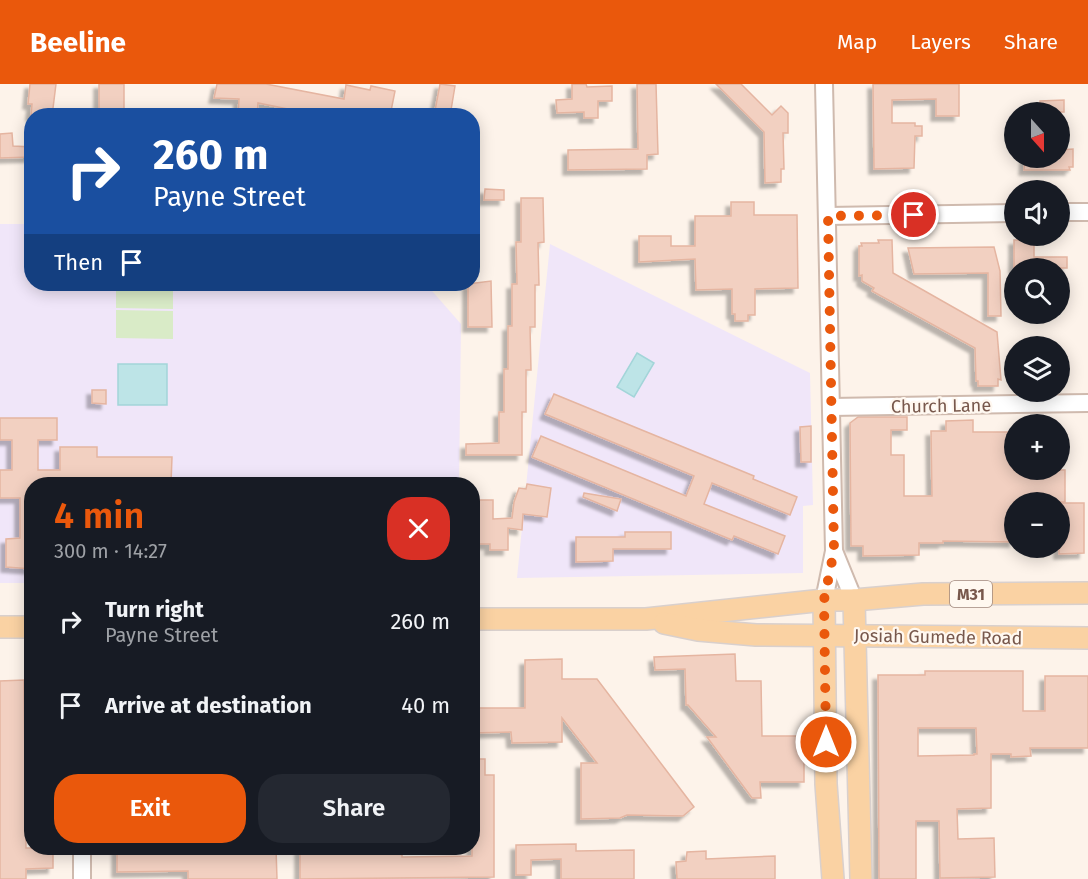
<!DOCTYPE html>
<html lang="en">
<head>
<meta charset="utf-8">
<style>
  :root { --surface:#171b24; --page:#242831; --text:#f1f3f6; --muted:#9ea1a6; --accent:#ea580c }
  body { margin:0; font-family:"Fira Sans",sans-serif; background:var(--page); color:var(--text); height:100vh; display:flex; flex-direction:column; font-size:22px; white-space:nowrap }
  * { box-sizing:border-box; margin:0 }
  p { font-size:20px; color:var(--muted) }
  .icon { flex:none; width:33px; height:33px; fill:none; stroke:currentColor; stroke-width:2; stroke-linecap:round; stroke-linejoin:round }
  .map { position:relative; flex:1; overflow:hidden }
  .panel { position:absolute; left:24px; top:393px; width:456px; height:378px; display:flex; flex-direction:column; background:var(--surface); border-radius:24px; box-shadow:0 3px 15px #0003 }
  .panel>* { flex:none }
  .banner { position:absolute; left:24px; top:24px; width:456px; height:183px; border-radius:24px; box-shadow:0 3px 15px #0003; background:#1a4fa0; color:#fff; overflow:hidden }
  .needle { width:39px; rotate:159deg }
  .buttons { position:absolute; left:1004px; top:18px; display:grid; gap:12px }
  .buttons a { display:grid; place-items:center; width:66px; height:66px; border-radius:50%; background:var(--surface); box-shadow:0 3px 15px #0003; font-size:30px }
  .pin { position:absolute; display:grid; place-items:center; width:51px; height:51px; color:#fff; margin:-26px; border:3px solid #fff; border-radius:50%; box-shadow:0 2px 6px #0007 }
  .me { position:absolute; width:66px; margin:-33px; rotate:0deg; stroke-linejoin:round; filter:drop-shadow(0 0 4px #0008) }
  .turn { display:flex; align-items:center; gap:21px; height:126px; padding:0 30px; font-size:27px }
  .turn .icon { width:78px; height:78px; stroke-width:2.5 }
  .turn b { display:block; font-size:42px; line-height:51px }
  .then { display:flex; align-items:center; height:57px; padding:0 30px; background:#0003; gap:12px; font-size:22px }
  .round { display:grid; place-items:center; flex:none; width:63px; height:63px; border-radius:24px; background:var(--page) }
  .headline { display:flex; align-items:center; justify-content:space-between; height:102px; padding:0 30px }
  h1 { font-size:36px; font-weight:600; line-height:45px; color:var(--accent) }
  .button { display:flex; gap:12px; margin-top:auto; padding:12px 30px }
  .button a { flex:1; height:69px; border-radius:24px; background:var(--accent); color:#fff; font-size:24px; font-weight:600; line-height:69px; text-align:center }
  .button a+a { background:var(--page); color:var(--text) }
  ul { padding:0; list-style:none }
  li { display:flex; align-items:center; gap:18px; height:84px; padding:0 30px }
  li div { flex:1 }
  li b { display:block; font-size:22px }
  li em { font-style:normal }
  header { display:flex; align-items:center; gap:36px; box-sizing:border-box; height:84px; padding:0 30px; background:var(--accent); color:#fff }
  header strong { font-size:28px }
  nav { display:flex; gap:33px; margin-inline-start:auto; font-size:21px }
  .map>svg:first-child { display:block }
</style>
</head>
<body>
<header>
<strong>Beeline</strong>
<nav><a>Map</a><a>Layers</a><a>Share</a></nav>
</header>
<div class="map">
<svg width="1088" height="795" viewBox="0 0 1088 795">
  <defs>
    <filter id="shadow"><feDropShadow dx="-5" dy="5" stdDeviation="1.5" flood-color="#0004"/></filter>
  </defs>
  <rect width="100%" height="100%" fill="#fdf3ea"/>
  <g fill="#f0e6f9">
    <polygon points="0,140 31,140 32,200 426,200 461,240 459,400 32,400 31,499 0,499"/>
    <polygon points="550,160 810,289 813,421 803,422 803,489 517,494"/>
  </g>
  <g fill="#d9ebc7">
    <polygon points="116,200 173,200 173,225 116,224"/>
    <polygon points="116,226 173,227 173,255 116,254"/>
  </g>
  <g fill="#bde4e7" stroke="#a3d5d9" stroke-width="1.5">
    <polygon points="637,269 654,279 634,313 617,303"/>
    <rect x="118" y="280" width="49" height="41"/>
  </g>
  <g fill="#f2d0c1" stroke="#e5b5a1" stroke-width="1.5" fill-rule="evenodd" filter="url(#shadow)">
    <polygon points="30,0 56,0 52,32 31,32 32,20 28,20"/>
    <rect x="99" y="0" width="25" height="32"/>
    <polygon points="217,0 266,0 344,15 346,1 370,6 371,2 395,7 390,32 322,32 258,19 257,32 238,32 239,15 214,14"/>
    <polygon points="440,0 455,2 450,32 434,32"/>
    <polygon points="572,0 586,0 587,3 612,2 612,17 598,17 598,34 584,34 584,28 557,29 556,16 572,15"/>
    <polygon points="637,0 656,0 658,70 647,71 647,85 568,86 568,66 638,65"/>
    <polygon points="716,0 741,0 772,31 781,22 788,29 788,49 783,49 784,85 781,85 781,98 765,99 764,48"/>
    <polygon points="873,0 959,0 959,32 936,32 936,15 892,16 892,39 915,39 915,42 922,42 922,52 915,52 914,84 874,85"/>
    <polygon points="1064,16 1064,28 1040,28 1040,17"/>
    <polygon points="12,49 13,62 32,63 32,73 0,74 0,50"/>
    <polygon points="1073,65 1073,83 1069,83 1070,86 1024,86 1025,74 1059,74 1059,66"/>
    <polygon points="485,105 504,106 504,116 484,116"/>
    <polygon points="521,114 543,114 544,158 538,159 539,201 535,201 535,243 530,243 531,286 526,286 526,328 522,328 522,371 466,371 466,360 499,359 499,328 504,328 504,285 508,285 508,242 512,242 512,200 517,200 516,158 521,158"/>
    <polygon points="731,118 754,118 754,131 797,131 798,204 755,205 755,231 748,231 748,237 735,237 735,230 732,230 732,205 696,206 695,175 639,178 639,152 671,152 671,162 695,162 695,132 731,132"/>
    <polygon points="878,156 892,156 893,189 997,248 1001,296 998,295 998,302 978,302 978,297 976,297 975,264 872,207 874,204 862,197 862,191 859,192 859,162 862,162 861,159 879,159"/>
    <polygon points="1014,156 1034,156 1034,173 1067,173 1067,184 1014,184"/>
    <polygon points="994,163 1000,187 1001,232 988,232 988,189 914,190 908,164"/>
    <polygon points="491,197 492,243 468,243 468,200"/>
    <polygon points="92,306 106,306 106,320 92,319"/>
    <polygon points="554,310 754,392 753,395 797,413 790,431 712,399 704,420 785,452 778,470 734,452 732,456 532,373 541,352 686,412 694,392 545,330"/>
    <polygon points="858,333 907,333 907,346 891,346 891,371 904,371 904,412 932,412 931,347 946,347 946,337 973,336 973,348 1014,348 1014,386 1065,386 1065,418 1014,418 1014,458 943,457 943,459 919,459 919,471 863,472 863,462 851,462 850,339"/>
    <polygon points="0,334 57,334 57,356 38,356 38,386 60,386 60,363 97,363 97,373 172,373 171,400 158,400 158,396 91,396 91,400 32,400 32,485 6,483 6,455 20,454 20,414 0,414 0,386 12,386 12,356 0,356"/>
    <polygon points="811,342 811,378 801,378 800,343"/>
    <polygon points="527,400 551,404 547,433 523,430 522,446 508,444 508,466 490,466 490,460 476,460 476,416 493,416 493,435 512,434 514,418 519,404 526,405"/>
    <polygon points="584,409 621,415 617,427 583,413"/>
    <polygon points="1059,419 1084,419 1084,469 1059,470"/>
    <polygon points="625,448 671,448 671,465 613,465 613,477 576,478 576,453 625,453"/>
    <polygon points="735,570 736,597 761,597 762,652 804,652 804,698 760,698 761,714 752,714 707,653 716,653 688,621 686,621 685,585 655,586 654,573"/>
    <polygon points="562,575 562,595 597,595 694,723 683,732 627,731 620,734 581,735 581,679 597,679 562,634 562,658 512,659 511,648 472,649 472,624 525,624 525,576"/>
    <path d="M925,587h98v40h22v-35h43v72h-58l1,8 -20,1v-3h-20v54l-34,1 1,30 36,-1 1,39 -55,1 -1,-57h-23v58h-37l-1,-204h47zM918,644h58l1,26h-3v1l-56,1z"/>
    <polygon points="24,596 26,764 53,764 53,784 26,785 26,795 0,795 0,597"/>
    <polygon points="472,675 485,675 485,691 494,691 494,793 300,795 300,764 402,764 402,773 472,772"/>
    <polygon points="576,760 576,767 634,766 634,795 561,795 561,775 531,776 531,791 516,791 516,761"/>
    <polygon points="117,764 276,764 277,795 188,795 188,787 117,788"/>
    <polygon points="706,767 706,775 775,772 775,795 677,795 676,778 686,777 687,768"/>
  </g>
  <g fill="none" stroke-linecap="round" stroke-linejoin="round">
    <g stroke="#cfbaae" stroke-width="20">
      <g id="minor">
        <polyline points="1059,128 1088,128"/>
        <polyline points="828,132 1014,129"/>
        <polyline points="831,323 1088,319"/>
        <polyline points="834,467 854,516"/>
        <polyline points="824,516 834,467 824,0"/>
        <polyline points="82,764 82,795"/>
      </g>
    </g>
    <g stroke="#d9d0cd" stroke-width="24">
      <g id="major">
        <polyline points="824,516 826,700 833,795"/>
        <polyline points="854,516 861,795"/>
        <polyline points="472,535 646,535 824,516 854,516 923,510 1088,509"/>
        <polyline points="664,539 698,546 756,551 1088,554"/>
        <polyline points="0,543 32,543"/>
      </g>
    </g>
    <use href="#minor" stroke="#fff" stroke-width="16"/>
    <use href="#major" stroke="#fad2a3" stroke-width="21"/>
  </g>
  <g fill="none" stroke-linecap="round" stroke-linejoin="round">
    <polyline stroke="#ea580c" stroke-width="10" stroke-dasharray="0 18" points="826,658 824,516 834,467 828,132 914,131"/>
  </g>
  <g text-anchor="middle" stroke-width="4.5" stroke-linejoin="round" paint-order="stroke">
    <rect fill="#fff8f0" stroke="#a0887d" stroke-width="1.5" x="950" y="497" width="42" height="26" rx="4.5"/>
    <g font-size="16" font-weight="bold" fill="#78584c">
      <text x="971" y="516">M31</text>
    </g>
    <g font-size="18" fill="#78584c" stroke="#fff8f0">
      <text transform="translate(941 322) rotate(-1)" y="6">Church Lane</text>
      <text transform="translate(938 553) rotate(1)" y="6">Josiah Gumede Road</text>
    </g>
  </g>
</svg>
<div class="buttons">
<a><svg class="needle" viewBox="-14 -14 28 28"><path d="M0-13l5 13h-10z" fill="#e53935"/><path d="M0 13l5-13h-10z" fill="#9ea1a6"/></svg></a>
<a><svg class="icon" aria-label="sound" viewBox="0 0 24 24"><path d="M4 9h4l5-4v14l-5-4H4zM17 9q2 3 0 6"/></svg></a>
<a><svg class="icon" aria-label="search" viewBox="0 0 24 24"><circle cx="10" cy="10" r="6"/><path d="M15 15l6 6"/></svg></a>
<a><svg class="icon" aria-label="layers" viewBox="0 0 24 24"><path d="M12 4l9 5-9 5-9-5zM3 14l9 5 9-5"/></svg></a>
<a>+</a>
<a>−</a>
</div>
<div class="pin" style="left:914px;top:131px;background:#d93025"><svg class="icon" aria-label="arrive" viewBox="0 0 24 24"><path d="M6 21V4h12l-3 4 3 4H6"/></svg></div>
<svg class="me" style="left:826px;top:658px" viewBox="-20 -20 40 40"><circle r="17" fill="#ea580c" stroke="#fff" stroke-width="3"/><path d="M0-11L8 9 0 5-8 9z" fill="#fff"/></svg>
<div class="banner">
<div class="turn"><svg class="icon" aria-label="right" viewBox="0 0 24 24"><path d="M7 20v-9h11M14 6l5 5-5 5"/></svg><div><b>260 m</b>Payne Street</div></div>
<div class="then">Then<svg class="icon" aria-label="arrive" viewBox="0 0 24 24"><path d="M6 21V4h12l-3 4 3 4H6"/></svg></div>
</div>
<section class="panel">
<div class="headline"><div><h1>4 min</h1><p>300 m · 14:27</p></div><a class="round" style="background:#d93025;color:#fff"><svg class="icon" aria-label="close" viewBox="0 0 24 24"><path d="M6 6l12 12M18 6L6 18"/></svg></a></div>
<ul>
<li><svg class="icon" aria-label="right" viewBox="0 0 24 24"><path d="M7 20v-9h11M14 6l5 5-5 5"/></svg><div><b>Turn right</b><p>Payne Street</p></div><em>260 m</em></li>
<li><svg class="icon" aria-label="arrive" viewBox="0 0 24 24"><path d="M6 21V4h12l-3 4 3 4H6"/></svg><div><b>Arrive at destination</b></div><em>40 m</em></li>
</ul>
<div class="button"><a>Exit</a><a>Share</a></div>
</section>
</div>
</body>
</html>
